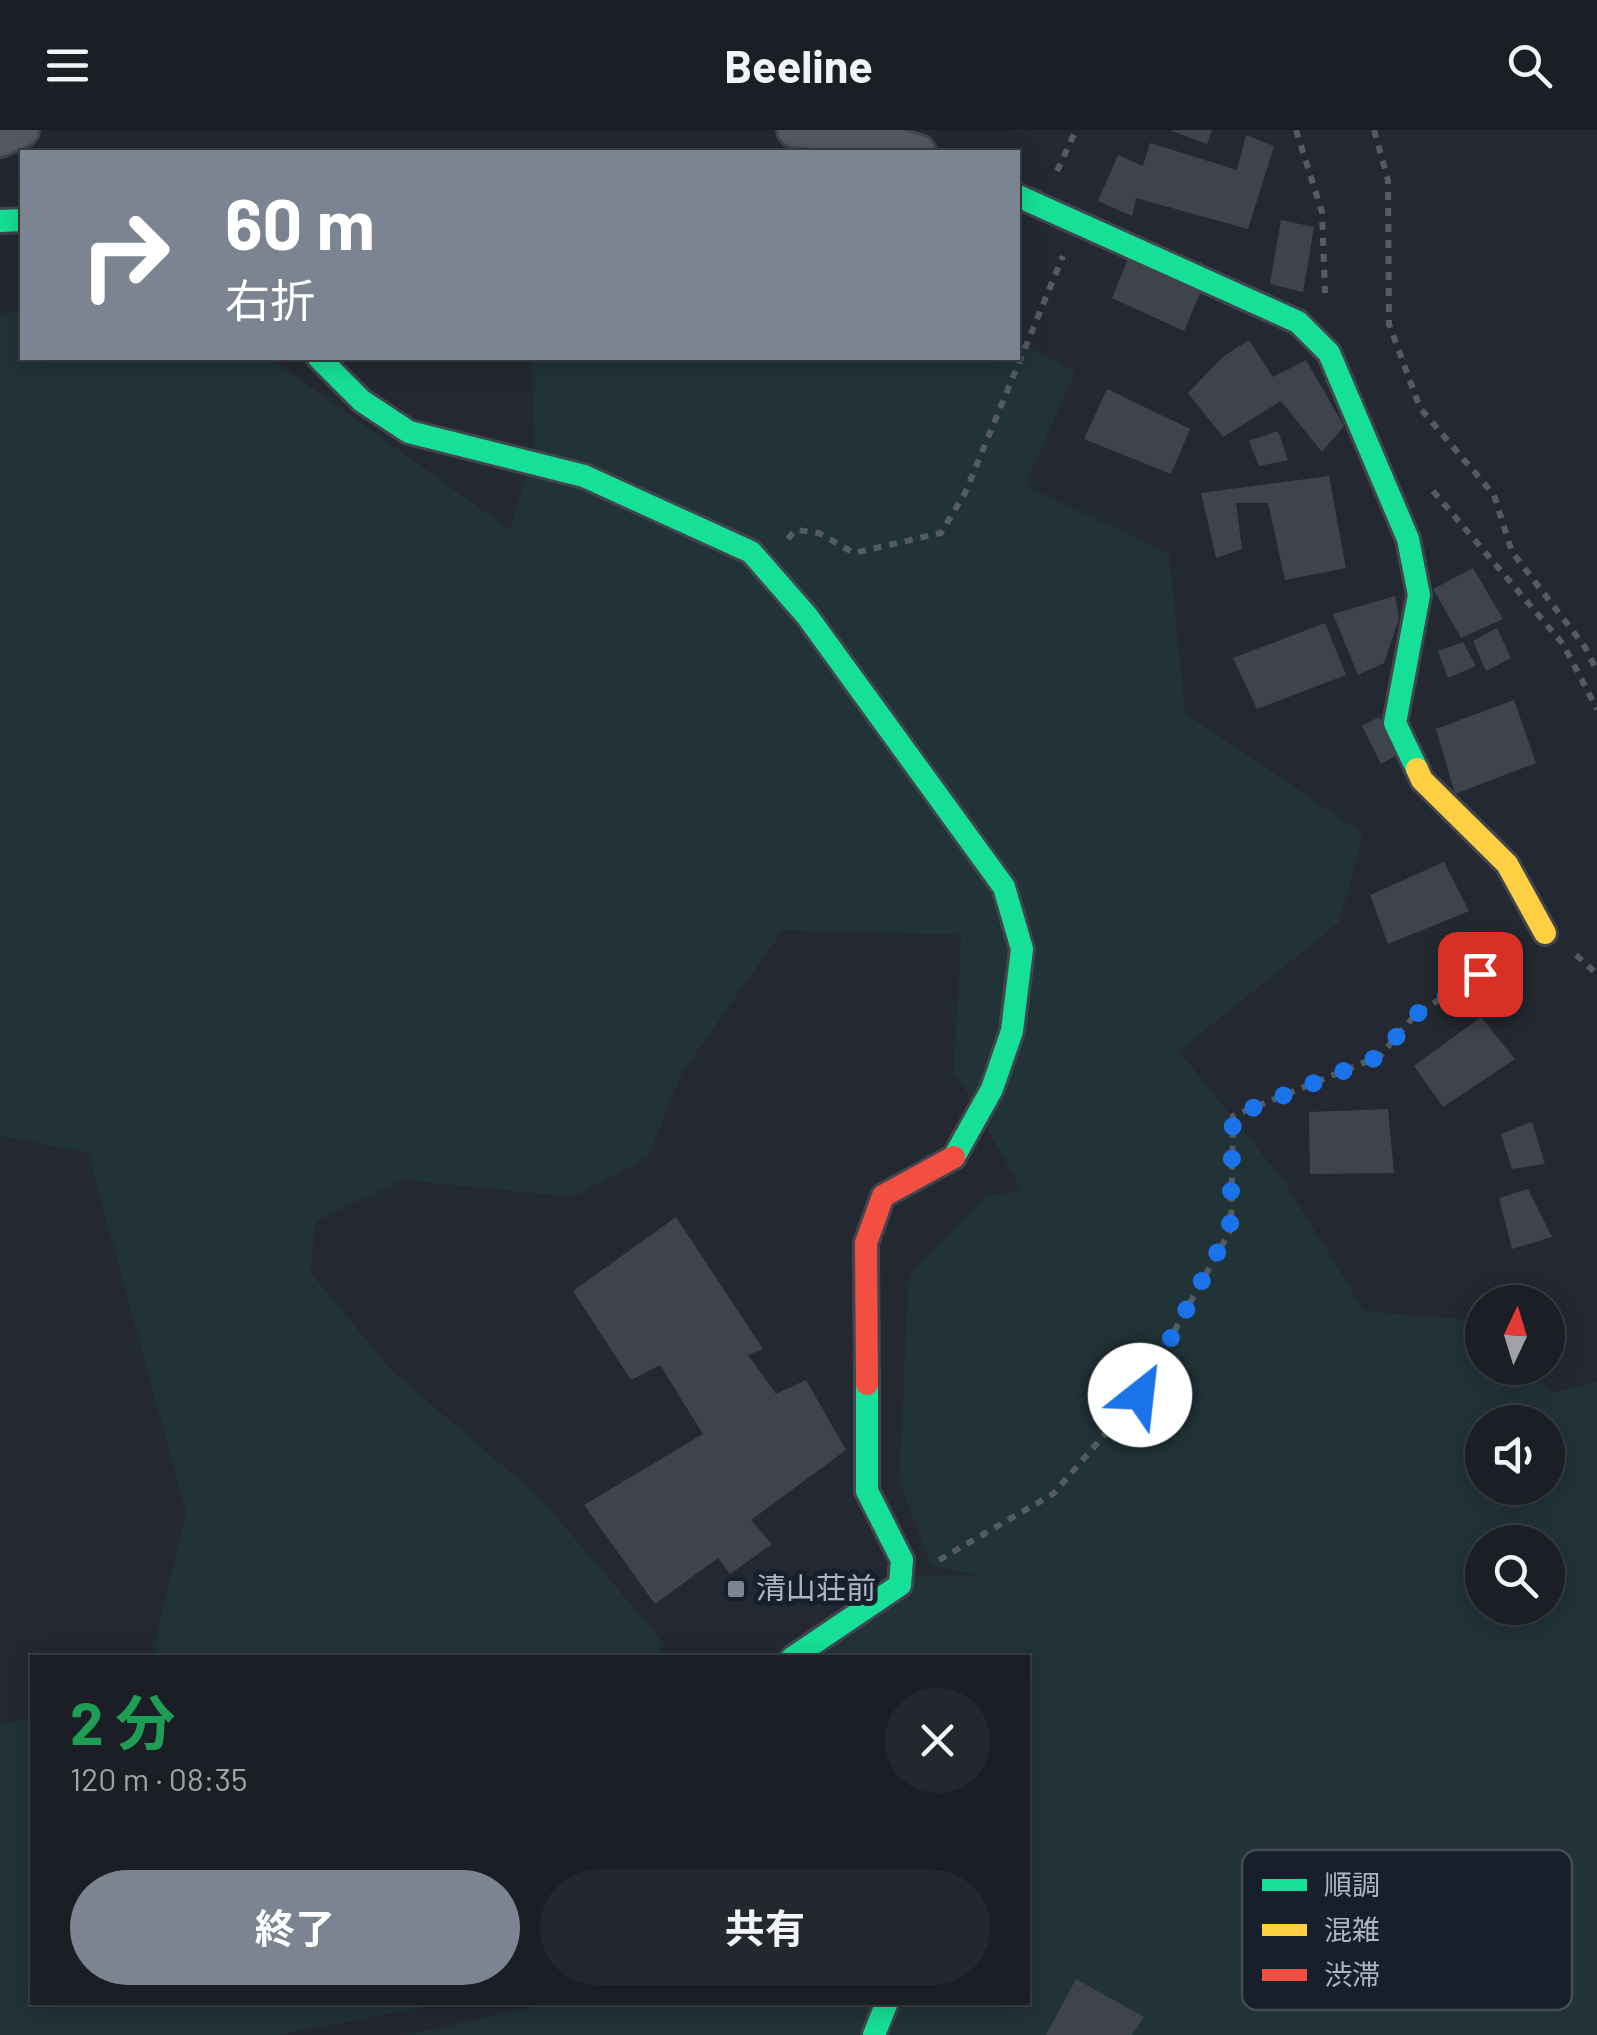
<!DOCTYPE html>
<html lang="ja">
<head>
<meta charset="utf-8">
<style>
  :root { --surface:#1b1f25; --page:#24272d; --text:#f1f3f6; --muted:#a0a2a7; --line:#393d42; --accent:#7c8391 }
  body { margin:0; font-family:Barlow,"Noto Sans JP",sans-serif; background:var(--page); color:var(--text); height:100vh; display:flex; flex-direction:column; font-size:38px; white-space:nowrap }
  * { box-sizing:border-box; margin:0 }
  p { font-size:32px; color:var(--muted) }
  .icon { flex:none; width:55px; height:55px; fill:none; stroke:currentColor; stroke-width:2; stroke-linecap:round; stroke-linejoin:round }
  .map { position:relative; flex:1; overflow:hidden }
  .panel { position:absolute; left:30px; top:1525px; width:1000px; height:350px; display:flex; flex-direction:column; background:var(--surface); border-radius:0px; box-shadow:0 5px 25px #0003,0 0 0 2px var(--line) }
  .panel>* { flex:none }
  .guide { position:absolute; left:20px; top:20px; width:1000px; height:210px; border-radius:0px; box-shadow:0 5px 25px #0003,0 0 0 2px var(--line); background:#7c8391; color:#fff; overflow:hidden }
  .needle { width:65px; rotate:4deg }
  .tools { position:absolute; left:1465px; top:1155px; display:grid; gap:20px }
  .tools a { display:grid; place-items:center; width:100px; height:100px; border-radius:50%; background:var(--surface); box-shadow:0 5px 25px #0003,0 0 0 2px var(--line); font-size:50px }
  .pin { position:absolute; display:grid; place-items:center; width:85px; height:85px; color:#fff; margin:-42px; border-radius:20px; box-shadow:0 5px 15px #0006 }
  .me { position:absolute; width:110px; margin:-55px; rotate:29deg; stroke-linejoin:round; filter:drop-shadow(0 0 8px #0008) }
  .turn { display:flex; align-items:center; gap:35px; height:210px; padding:0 40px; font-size:45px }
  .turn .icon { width:130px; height:130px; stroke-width:2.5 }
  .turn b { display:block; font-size:70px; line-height:85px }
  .round { display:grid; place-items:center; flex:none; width:105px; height:105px; border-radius:52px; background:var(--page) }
  .overview { display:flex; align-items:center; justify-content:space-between; height:170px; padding:0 40px }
  h1 { font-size:60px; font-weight:700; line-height:75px; color:#1e9e55 }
  .action { display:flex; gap:20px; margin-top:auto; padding:20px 40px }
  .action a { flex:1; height:115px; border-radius:60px; background:var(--accent); color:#fff; font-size:40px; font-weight:700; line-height:115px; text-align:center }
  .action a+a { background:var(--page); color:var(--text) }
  header { display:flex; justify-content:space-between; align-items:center; height:130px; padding:0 40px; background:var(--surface); font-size:45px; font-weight:700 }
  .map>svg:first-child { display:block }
</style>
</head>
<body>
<header><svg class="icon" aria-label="menu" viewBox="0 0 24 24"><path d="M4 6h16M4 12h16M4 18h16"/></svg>Beeline<svg class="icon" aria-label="search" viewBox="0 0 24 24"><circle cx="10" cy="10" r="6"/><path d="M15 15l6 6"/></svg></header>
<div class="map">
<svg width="1597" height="1905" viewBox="0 0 1597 1905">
  <rect width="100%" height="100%" fill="#242931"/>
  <g fill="#213337" fill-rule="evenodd">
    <path d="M22,177v51h248l240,172 24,-82 -2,-90h486v-16l57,30 -50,113 144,69 16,159 178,121 -24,88 -160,129 107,133 78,127 118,10v47h51l19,25 45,-11v653h-1192l151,-33h472v-344l-228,-1 115,-81 64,-1 -47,-9 -33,-85 10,-205 77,-80 36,-6 -68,-120 7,-135 -178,-5 -100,141 -35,86 -75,40 -170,-17 -87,41 -6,51 82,99 148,127 119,139 4,20h-511l34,-145 -98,-359 -88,-17v-819zM1482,1292h66v66h-66zM1482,1412h66v66h-66z"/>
    <polygon points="32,1588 32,1872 445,1873 278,1905 0,1905 0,1595"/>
  </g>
  <g fill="#3f444c">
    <polygon points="1169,0 1212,0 1207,14"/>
    <polygon points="1246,5 1274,16 1248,99 1136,68 1132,86 1098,71 1118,25 1143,36 1150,13 1237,40"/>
    <polygon points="1281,90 1314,97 1303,162 1270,154"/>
    <polygon points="1130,124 1203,156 1184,201 1112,168"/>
    <polygon points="1249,210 1273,247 1306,230 1344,296 1322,322 1281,271 1223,307 1188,263 1224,226"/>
    <polygon points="1107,259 1190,299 1171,344 1084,309"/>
    <polygon points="1278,301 1288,330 1259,336 1249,311"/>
    <polygon points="1329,346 1346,438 1285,450 1268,373 1236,373 1242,419 1216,428 1201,363"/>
    <polygon points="1473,438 1503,489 1461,508 1433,459"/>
    <polygon points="1395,466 1399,489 1384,533 1358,545 1333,484"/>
    <polygon points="1325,493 1346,545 1257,579 1233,528"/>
    <polygon points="1497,498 1511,528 1486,541 1473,511"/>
    <polygon points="1463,512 1476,536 1448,548 1438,521"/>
    <polygon points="1514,570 1536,633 1455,664 1436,599"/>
    <polygon points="1379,587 1397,625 1381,634 1362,596"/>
    <polygon points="1444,732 1469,781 1388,814 1370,765"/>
    <polygon points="1481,887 1515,929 1443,977 1414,936"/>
    <polygon points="1388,979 1394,1043 1310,1044 1309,982"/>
    <polygon points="1532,992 1545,1034 1512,1039 1501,1004"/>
    <polygon points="1528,1059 1552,1107 1512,1119 1499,1068"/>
    <polygon points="676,1087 763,1219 748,1225 776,1264 806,1250 846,1320 751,1390 772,1414 730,1444 718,1428 655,1474 584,1375 703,1304 660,1235 631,1250 573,1161"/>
    <polygon points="1076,1849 1144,1887 1132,1905 1046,1905"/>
  </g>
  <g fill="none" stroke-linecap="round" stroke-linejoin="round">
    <g stroke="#41464e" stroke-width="38">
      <g id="street">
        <polyline points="794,0 870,7 919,22"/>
        <polyline points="0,10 22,0"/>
      </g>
    </g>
    <g stroke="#41464e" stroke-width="28">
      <g id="fast">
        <polyline points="1018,66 1298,192 1329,223 1408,409 1419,465 1395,593 1417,639"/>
        <polyline points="0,91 22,90"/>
        <polyline points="319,228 362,271 409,302 584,346 751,422 807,486 1004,757 1022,819 1012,901 992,959 954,1027"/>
        <polyline points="792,1528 900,1455 902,1430 867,1361 867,1254"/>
        <polyline points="874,1905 887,1872"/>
      </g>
    </g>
    <g stroke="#41464e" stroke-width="28">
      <polyline id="slow" points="1417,639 1422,650 1507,734 1545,803"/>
    </g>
    <g stroke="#41464e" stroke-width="28">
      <polyline id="jam" points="867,1254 866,1113 883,1066 954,1027"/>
    </g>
    <g stroke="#555b63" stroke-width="6" stroke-dasharray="8 8" stroke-linecap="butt">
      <polyline points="1296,0 1322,82 1325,163"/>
      <polyline points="1374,0 1388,50 1389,194 1420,278 1494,365 1512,422 1585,517 1597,541"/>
      <polyline points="1057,41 1076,0"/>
      <polyline points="1433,361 1563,514 1597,579"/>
      <polyline points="788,409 795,400 819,403 854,423 941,403 965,363 1063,126"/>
      <polyline points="1576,825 1597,844"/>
      <polyline points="939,1430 1053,1364 1139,1265 1231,1099 1233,986 1380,926 1415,885 1512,824"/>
    </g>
    <use href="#street" stroke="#545860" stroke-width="32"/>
    <use href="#fast" stroke="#16e098" stroke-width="22"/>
    <use href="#slow" stroke="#ffcf43" stroke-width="22"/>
    <use href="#jam" stroke="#f24e42" stroke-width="22"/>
  </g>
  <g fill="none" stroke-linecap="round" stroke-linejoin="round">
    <polyline stroke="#1a73e8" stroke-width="18" stroke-dasharray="0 32.4" points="1140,1265 1230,1099 1233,986 1380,926 1415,885 1480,844"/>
  </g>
  <rect fill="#7c8391" stroke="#181f2c" stroke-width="4" x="726" y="1449" width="20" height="20" rx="5"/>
  <g text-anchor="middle" stroke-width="10" stroke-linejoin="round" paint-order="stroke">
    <g font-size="30" fill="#acb4c5" stroke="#181f2c" text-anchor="start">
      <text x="756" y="1469">清山荘前</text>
    </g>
  </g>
  <rect x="1242" y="1720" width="330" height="160" rx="15" fill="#181f2c" stroke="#444c5a" stroke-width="2.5"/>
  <rect x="1262" y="1749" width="45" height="12" fill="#16e098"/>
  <rect x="1262" y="1794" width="45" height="12" fill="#ffcf43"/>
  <rect x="1262" y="1839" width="45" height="12" fill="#f24e42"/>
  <g font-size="28" fill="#acb4c5">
    <text x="1324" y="1765">順調</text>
    <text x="1324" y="1810">混雑</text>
    <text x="1324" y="1855">渋滞</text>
  </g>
</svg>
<div class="tools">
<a><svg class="needle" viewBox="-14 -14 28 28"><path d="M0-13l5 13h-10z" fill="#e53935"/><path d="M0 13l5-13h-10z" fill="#a0a2a7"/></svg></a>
<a><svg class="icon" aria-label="sound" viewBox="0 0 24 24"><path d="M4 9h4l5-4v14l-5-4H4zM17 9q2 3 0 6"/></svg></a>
<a><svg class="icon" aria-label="search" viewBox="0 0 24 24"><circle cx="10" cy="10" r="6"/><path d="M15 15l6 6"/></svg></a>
</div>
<div class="pin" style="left:1480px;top:844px;background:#d93025"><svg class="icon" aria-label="arrive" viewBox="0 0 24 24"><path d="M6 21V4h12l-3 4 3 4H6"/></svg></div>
<svg class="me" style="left:1140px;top:1265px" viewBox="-20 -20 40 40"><circle r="19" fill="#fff"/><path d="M0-13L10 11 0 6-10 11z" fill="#1a73e8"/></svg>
<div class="guide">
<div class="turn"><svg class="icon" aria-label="right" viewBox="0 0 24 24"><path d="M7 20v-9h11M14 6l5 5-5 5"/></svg><div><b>60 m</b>右折</div></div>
</div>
<section class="panel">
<div class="overview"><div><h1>2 分</h1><p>120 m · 08:35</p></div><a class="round"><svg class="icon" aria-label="close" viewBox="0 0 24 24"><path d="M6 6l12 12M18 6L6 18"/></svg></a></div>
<div class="action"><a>終了</a><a>共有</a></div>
</section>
</div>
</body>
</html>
